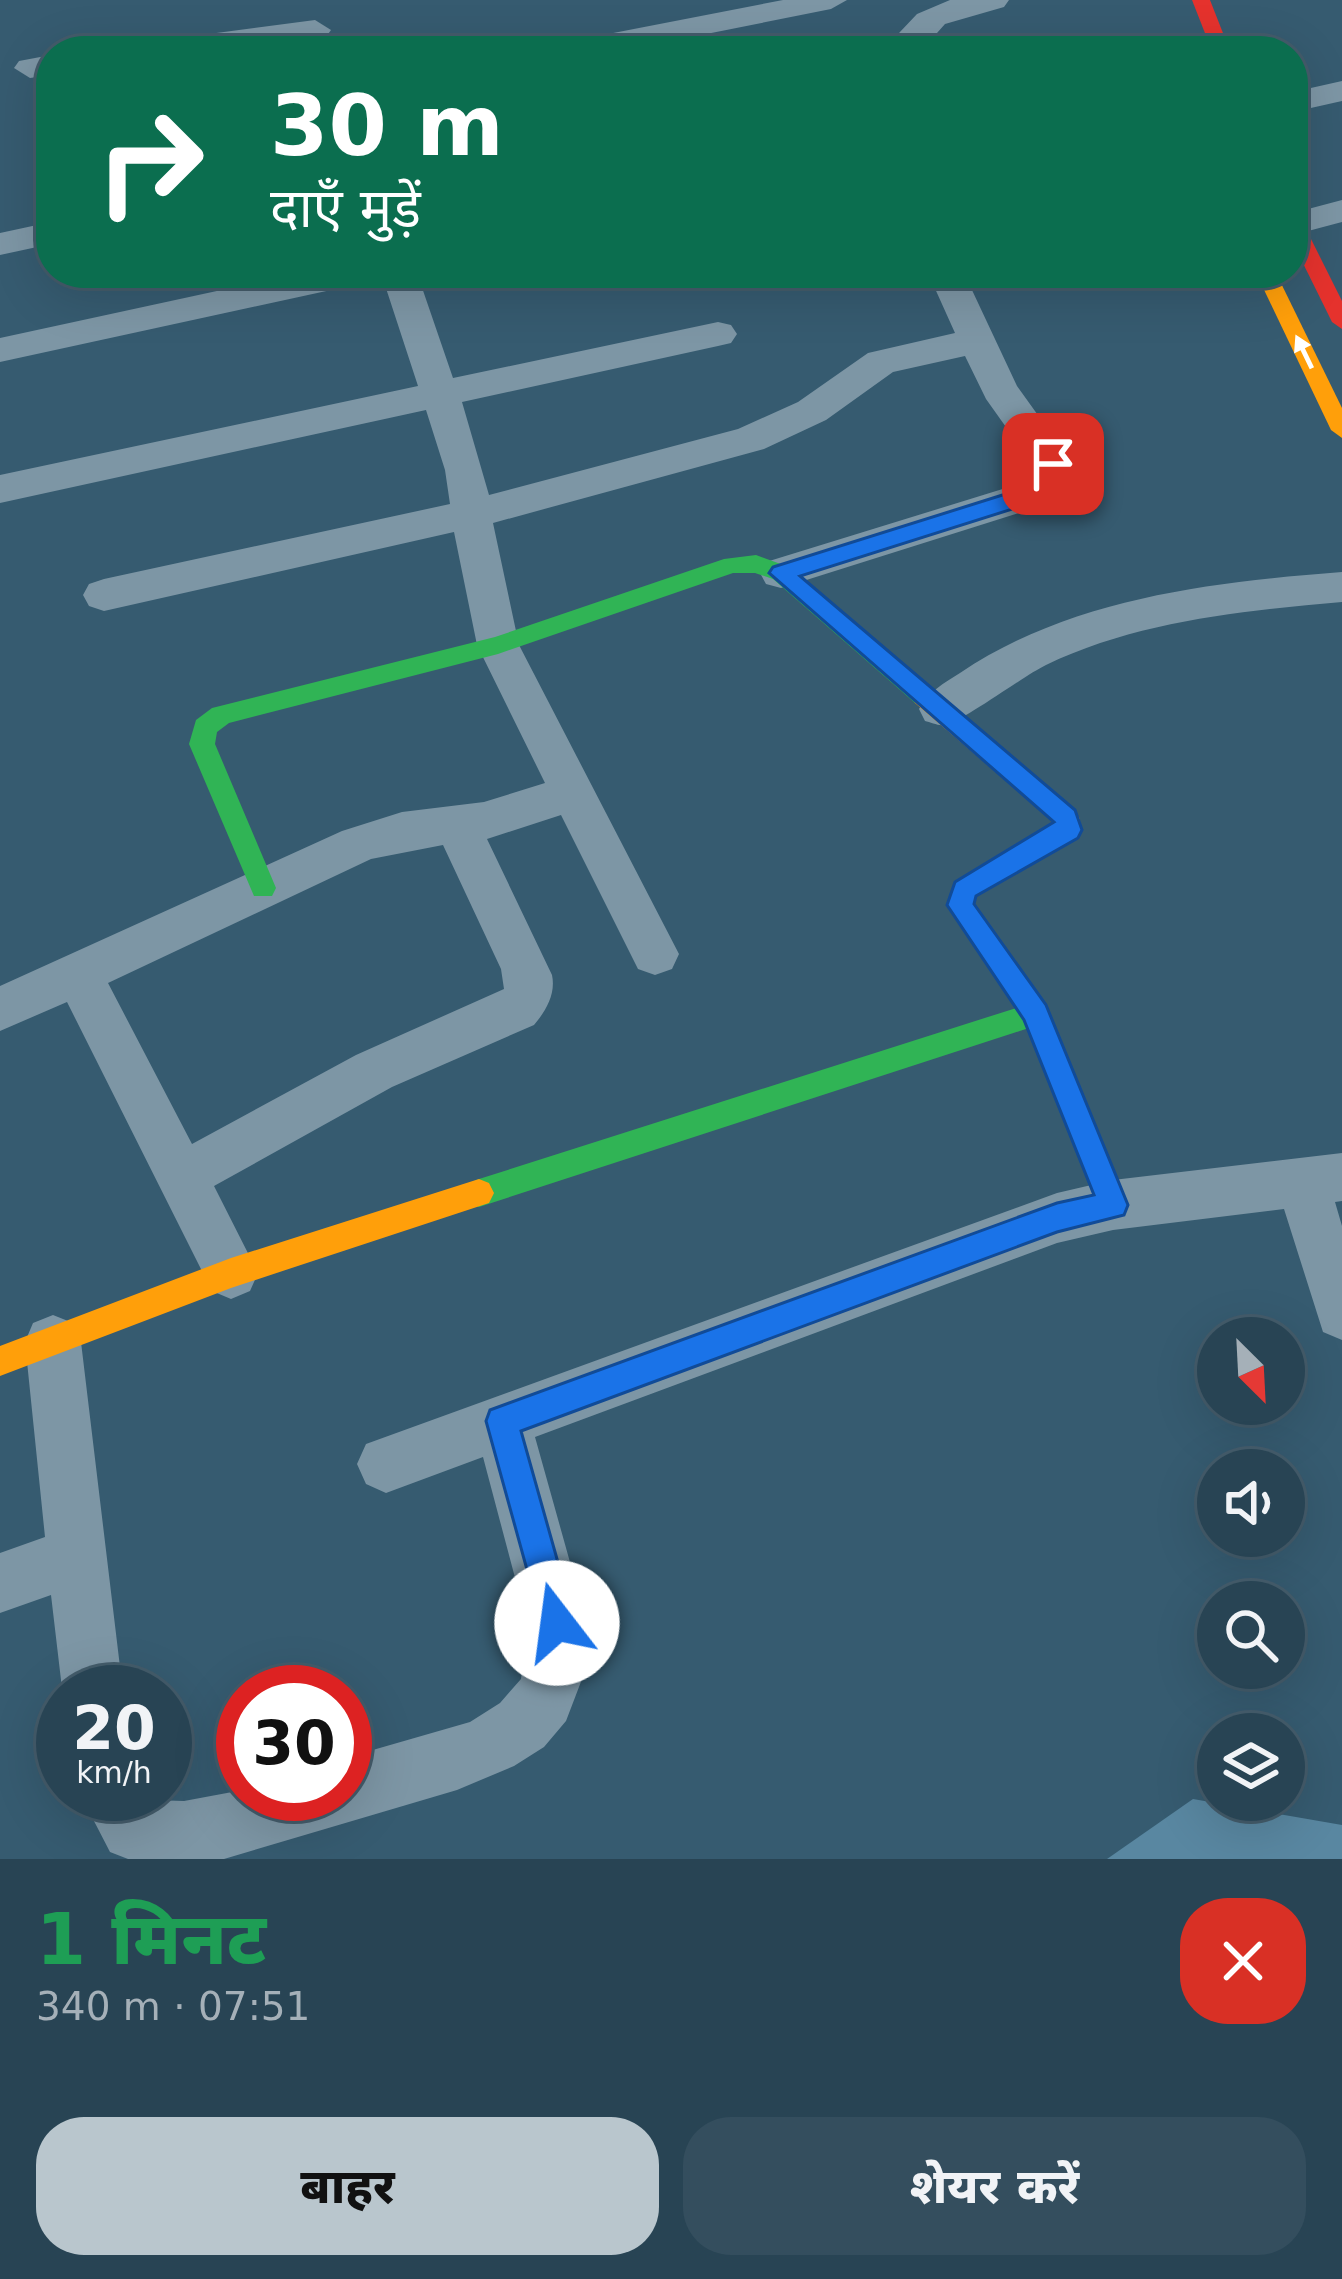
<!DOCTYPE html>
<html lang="hi">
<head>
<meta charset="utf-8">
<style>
  :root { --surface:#284454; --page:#344e5e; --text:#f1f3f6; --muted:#a5b0b8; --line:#445c6b; --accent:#b9c6cd }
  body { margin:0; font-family:"DejaVu Sans","Noto Sans Devanagari",sans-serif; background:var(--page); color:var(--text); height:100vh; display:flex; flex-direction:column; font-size:45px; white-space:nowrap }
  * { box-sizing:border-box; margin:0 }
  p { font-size:39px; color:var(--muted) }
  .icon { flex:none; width:66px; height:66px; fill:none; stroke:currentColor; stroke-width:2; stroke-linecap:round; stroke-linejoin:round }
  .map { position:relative; height:1859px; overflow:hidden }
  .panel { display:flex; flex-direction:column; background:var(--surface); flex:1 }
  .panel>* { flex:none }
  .banner { position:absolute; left:36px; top:36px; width:1272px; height:252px; border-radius:48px; box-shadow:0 12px 48px #0002,0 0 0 3px var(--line); background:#0b6e4f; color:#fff; overflow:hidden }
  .needle { width:78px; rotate:156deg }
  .controls { position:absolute; left:1197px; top:1317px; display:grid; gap:24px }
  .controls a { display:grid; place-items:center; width:108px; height:108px; border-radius:50%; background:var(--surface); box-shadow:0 12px 48px #0002,0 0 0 3px var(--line); font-size:60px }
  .speed { position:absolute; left:36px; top:1665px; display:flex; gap:24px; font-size:60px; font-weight:700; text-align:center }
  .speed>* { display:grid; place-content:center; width:156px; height:156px; border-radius:50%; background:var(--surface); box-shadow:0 12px 48px #0002,0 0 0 3px var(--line); line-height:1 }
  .speed small { font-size:30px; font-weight:400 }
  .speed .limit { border:18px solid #d22; background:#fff; color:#111 }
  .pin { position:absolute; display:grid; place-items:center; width:102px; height:102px; color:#fff; margin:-51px; border-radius:24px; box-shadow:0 6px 18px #0006 }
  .me { position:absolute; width:132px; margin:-66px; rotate:345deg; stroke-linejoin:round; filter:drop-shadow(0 0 9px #0008) }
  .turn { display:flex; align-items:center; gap:42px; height:252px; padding:0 36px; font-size:54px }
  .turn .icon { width:156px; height:156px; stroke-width:2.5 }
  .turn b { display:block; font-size:84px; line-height:102px }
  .round { display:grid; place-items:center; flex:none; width:126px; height:126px; border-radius:48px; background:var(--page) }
  .overview { display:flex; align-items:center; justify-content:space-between; height:204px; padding:0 36px }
  h1 { font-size:72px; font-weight:800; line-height:90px; color:#1e9e55 }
  .cta { display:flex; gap:24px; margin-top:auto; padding:24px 36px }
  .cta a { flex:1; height:138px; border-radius:48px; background:var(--accent); color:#111; font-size:48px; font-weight:800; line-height:138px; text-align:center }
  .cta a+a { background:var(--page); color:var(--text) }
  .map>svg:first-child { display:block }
</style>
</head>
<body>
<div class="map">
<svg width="1342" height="1859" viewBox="0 0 1342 1859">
  <rect width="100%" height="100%" fill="#365b70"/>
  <polygon fill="#5987a1" points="1193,1799 1342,1825 1342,1859 1107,1859"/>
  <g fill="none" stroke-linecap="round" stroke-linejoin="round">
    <g fill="#7d96a5" fill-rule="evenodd">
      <polygon points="783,0 847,0 831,9 621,51 556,51 572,41"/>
      <polygon points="950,0 1009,0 1004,7 945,24 921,51 882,51 917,14"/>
      <polygon points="315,20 331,30 326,37 228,51 140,51 156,41"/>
      <polygon points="51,55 51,75 30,78 14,68 19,61"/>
      <polygon points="1342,81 1342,101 1293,112 1293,92"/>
      <polygon points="1342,200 1342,222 1293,235 1293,213"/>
      <polygon points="51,222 51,244 0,255 0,233"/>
      <polygon points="300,273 372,273 367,281 354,285 0,362 0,338"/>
      <path d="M381,273h36l36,105 265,-56 13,3 6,9 -6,9 -13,3 -256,56 27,93 249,-66 60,-27 70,-49 87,-20 -27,-60h36l53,113 56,78 -8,24 -18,16 -266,84 -15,-4 -6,-11 6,-11 253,-78 13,-12 1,-7 -47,-66 -21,-43 -72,16 -67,48 -62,29 -271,74 26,122 160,309 -7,15 -17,6 -17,-6 -77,-154 -74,24 65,136c4,19 -6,36 -18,50l-142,62 -178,99 44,87 -8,18 -19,8 -19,-8 -145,-289 -67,29v-45l342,-155 60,-19 82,-10 61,-19 -68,-138 -23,-113 -350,79 -15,-5 -6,-11 6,-11 15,-5 346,-75 -5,-34 -19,-60 -426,93v-28l418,-89zM443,845l58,124 3,20 -148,66 -164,89 -84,-161 263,-124z"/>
      <path d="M1342,572v30c-100,9 -204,19 -296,63 -23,11 -86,59 -103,60 -4,1 -13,-3 -18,-4l-6,-12c9,-17 25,-26 41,-36 111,-75 252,-91 382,-101z"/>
      <polygon points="1342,1153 1342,1201 1335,1202 1342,1226 1342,1340 1323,1332 1284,1209 1113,1230 1057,1243 535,1437 587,1623 587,1666 566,1721 544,1747 514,1766 457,1790 224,1859 128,1859 110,1852 80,1794 148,1794 152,1800 184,1801 243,1790 243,1794 345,1794 345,1758 470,1722 500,1703 521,1679 527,1623 483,1457 386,1493 366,1484 357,1464 366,1444 1057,1193 1113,1180"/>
      <polygon points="53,1315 73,1323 81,1342 123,1692 63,1692 63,1697 51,1595 0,1613 0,1553 45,1537 25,1342 33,1323"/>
    </g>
    <g fill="#30b455" fill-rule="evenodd">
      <polygon points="756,555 789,567 933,689 936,696 933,703 915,703 773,579 755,573 733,573 498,654 229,723 217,732 215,744 276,888 272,896 254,896 189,744 196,720 212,708 495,637 724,559"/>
      <polygon points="1035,1002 1045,1005 1049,1014 1045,1023 1035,1026 479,1207 469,1203 464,1193 469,1183 479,1179"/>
    </g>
    <g fill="#ff9f0a" fill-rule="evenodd">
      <polygon points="1256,273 1276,273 1342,408 1342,438 1331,430"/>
      <polygon points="924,686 933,689 1079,817 1082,830 1078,837 976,896 974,903 1045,1005 1128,1205 1124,1215 1113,1219 1102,1215 1024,1020 947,905 956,881 1054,822 915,703 912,696"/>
      <polygon points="479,1179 489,1183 494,1193 489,1203 231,1288 0,1376 0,1346 231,1258"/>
    </g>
    <g fill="#e5322d" fill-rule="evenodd">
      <polygon points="1192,0 1210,0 1230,51 1212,51"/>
      <polygon points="1293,217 1303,223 1342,301 1342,329 1332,322 1293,243"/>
    </g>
  </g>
  <defs><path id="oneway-solid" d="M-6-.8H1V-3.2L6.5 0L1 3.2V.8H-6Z" transform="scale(3)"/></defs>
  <use fill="#fff" href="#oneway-solid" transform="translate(1304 352) rotate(-116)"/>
  <polygon fill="#1a73e8" stroke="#114b97" stroke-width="3" points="1053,456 1064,464 1059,484 1041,500 800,576 1075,810 1082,830 1078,838 976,896 974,904 1046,1005 1128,1205 1124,1215 1057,1232 521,1431 575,1623 570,1635 557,1640 545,1635 486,1421 490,1410 1057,1203 1094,1195 1024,1020 947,905 955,882 1054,822 769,573 773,567 1025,488 1040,475 1045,459"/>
</svg>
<div class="controls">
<a><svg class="needle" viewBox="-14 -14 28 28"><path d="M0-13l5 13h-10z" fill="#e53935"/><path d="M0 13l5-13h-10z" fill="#a5b0b8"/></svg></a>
<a><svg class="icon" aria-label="sound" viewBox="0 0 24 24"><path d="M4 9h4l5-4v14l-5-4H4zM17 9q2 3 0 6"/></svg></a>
<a><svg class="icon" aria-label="search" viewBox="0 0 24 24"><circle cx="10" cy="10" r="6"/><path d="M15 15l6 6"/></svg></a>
<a><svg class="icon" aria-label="layers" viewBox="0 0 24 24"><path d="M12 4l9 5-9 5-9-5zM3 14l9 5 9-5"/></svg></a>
</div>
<div class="speed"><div>20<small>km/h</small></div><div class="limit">30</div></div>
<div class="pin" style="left:1053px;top:464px;background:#d93025"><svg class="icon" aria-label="arrive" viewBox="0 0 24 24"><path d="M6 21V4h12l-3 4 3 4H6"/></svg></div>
<svg class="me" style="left:557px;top:1623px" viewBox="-20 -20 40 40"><circle r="19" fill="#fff"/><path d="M0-13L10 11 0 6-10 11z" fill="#1a73e8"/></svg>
<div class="banner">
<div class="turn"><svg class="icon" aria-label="right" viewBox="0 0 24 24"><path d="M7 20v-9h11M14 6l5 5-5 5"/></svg><div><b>30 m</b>दाएँ मुड़ें</div></div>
</div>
</div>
<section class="panel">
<div class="overview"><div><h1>1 मिनट</h1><p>340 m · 07:51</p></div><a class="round" style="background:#d93025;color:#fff"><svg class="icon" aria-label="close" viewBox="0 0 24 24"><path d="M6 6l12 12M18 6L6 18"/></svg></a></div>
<div class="cta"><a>बाहर</a><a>शेयर करें</a></div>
</section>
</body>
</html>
